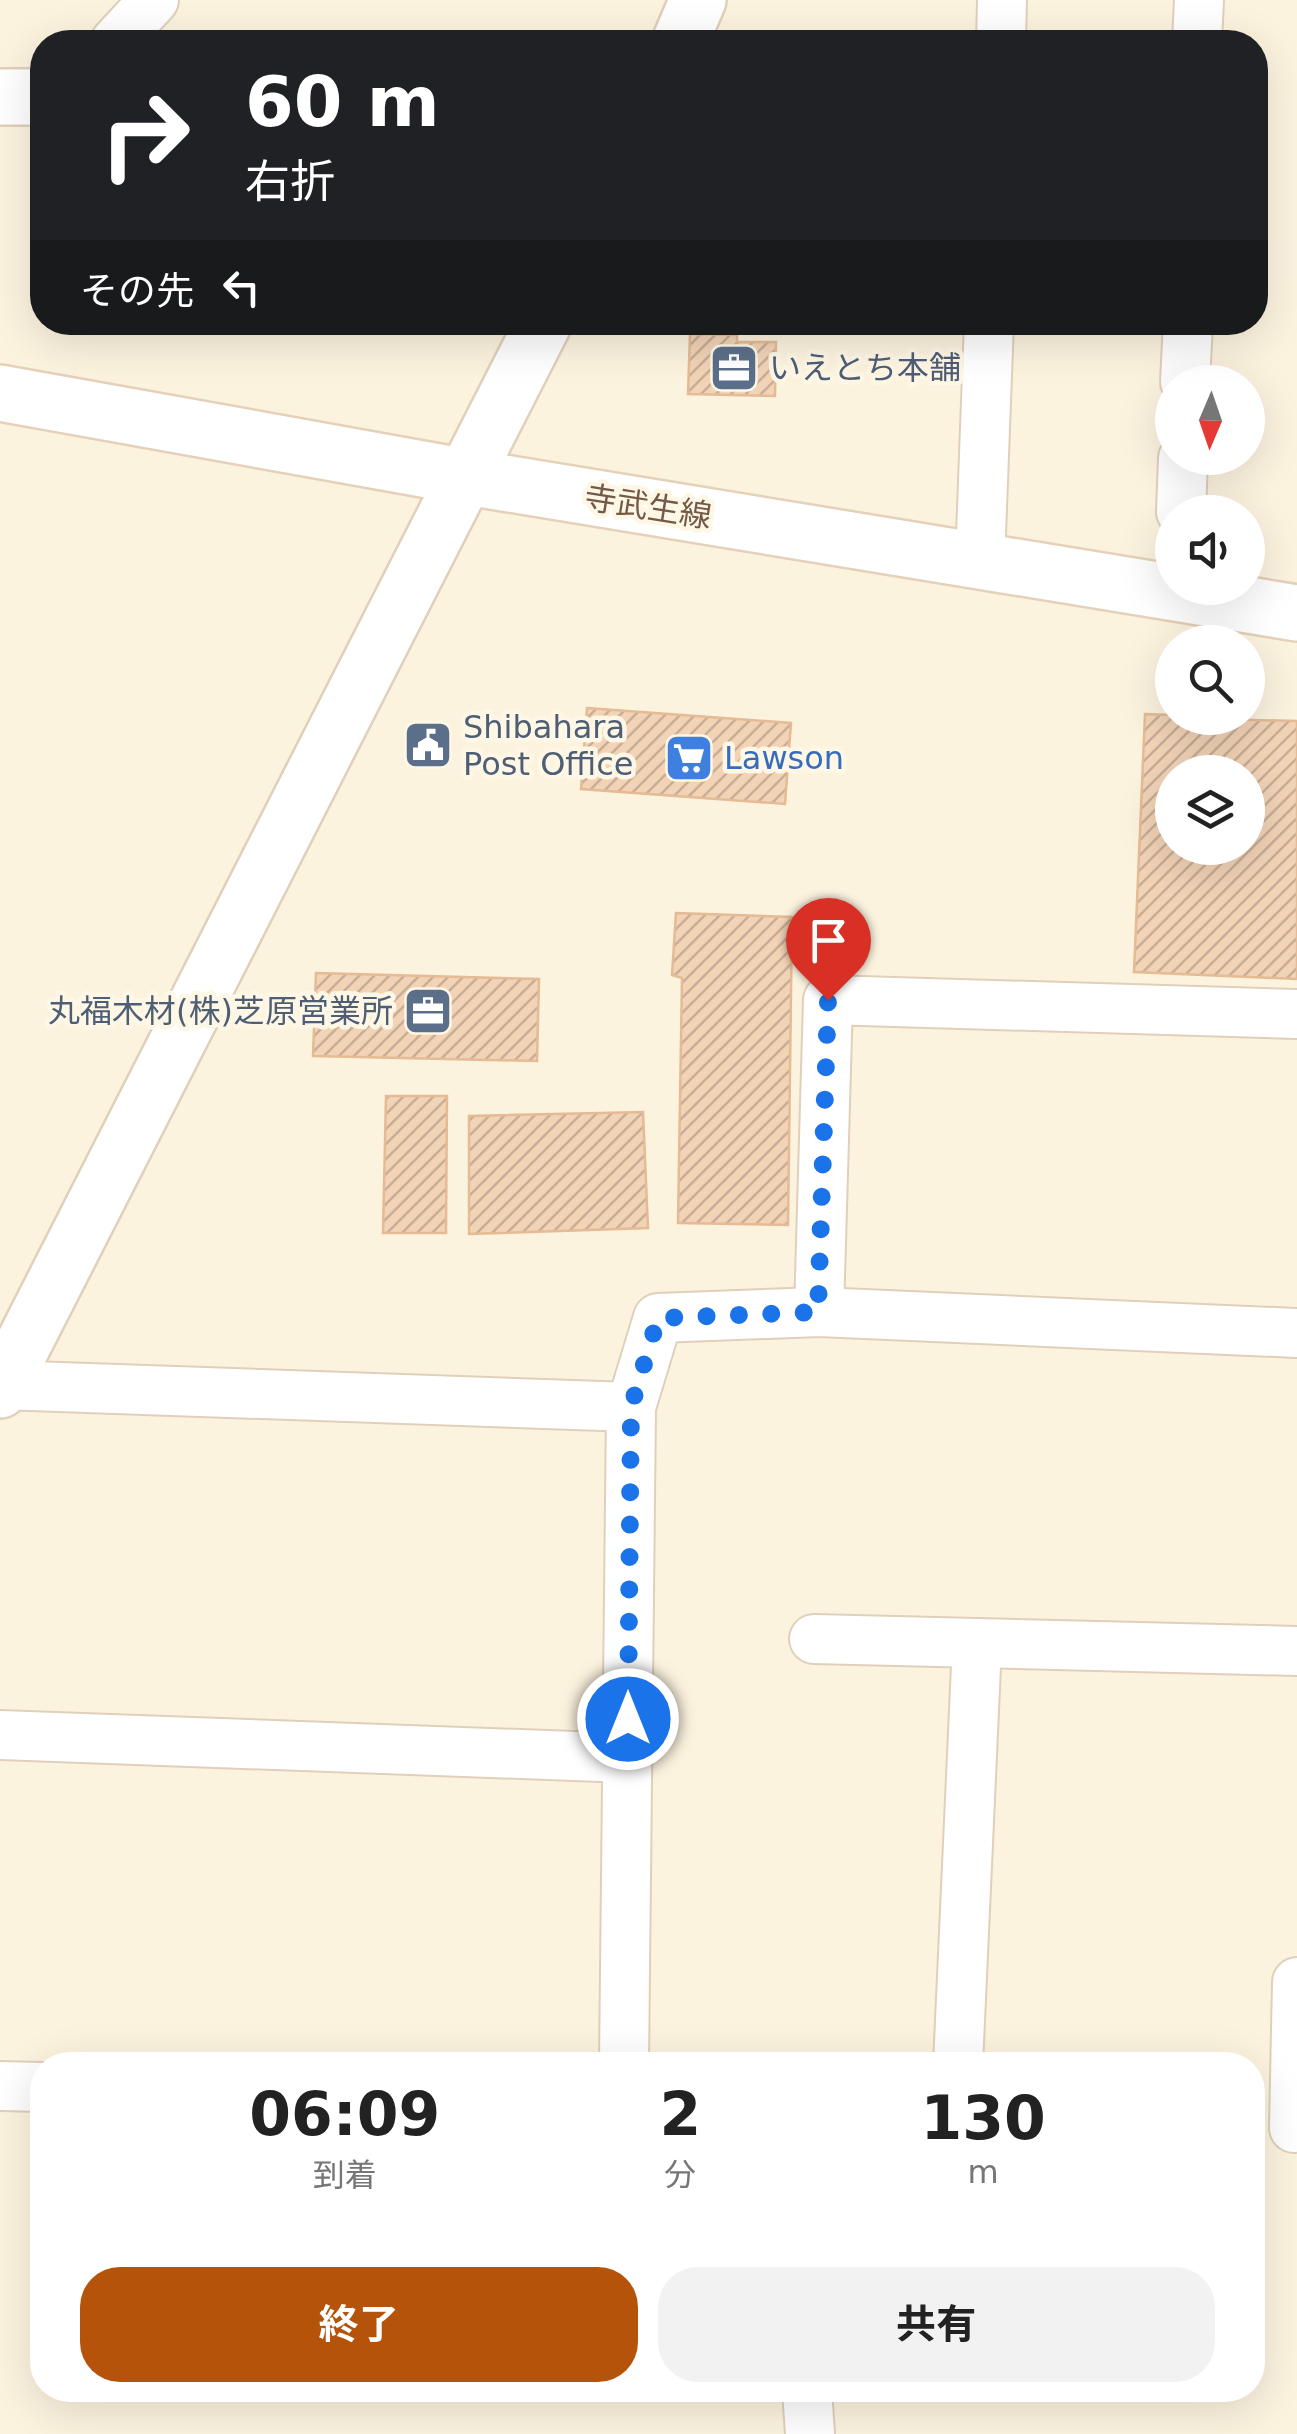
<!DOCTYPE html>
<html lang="ja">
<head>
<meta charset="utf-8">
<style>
  :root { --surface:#fff; --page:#f2f2f2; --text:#222; --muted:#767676; --accent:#b45309 }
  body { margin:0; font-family:"DejaVu Sans","Noto Sans JP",sans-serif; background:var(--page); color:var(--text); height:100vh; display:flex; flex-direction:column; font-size:38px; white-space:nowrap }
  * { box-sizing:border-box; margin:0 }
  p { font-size:32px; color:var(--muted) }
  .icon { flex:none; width:55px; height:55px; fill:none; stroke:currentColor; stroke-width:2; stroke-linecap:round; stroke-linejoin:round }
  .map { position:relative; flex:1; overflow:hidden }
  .panel { position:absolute; left:30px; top:2052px; width:1235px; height:350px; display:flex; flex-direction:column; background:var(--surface); border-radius:40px; box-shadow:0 10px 40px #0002 }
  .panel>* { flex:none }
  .banner { position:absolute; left:30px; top:30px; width:1238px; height:305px; border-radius:40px; box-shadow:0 10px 40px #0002; background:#202124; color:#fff; overflow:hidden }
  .needle { width:65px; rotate:182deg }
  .fabs { position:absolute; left:1155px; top:365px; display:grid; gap:20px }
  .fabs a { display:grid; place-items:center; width:110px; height:110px; border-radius:50%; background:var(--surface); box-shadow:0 10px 40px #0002; font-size:50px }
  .pin { position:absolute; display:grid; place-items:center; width:85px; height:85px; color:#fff; margin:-102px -42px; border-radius:50% 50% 50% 0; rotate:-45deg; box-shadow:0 0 10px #0007 }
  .pin .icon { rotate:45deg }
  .me { position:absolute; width:110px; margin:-55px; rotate:0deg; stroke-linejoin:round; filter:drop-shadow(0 0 8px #0008) }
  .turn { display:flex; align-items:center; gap:35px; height:210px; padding:0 50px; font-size:45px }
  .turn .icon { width:130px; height:130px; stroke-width:2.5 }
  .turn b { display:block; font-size:70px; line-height:85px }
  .then { display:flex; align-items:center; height:95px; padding:0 50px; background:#0003; gap:20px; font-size:38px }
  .eta { display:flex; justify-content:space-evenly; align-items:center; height:170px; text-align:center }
  .eta b { font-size:60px; font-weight:700; line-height:70px }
  .action { display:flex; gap:20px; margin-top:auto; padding:20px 50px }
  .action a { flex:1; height:115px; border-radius:40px; background:var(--accent); color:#fff; font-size:40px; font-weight:700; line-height:115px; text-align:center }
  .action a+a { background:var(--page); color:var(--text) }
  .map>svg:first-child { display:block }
</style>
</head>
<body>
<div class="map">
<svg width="1297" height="2434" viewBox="0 0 1297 2434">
  <defs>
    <pattern id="building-hatch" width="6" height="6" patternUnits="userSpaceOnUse" patternTransform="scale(2.5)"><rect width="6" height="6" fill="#f2d3b6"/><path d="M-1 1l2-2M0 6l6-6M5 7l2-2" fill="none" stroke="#c8ae96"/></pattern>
  </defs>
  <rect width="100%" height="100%" fill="#fcf3df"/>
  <g fill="url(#building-hatch)" stroke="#e5bb96" stroke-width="2.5" fill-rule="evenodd">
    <polygon points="690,334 737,335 737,342 776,342 775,396 688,394"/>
    <polygon points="587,708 791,723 785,804 581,789"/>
    <path d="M1145,714l27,1v3l125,3v258l-163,-7zM1172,772h76v76h-76z"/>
    <polygon points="676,913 792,917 788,1225 678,1223 682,978 672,975"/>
    <polygon points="316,973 539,979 537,1061 313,1056"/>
    <polygon points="386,1096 447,1096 446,1233 383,1233"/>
    <polygon points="643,1112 648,1228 469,1234 469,1116"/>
  </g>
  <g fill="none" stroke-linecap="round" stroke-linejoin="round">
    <g stroke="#e0d0bb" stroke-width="52">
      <g id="minor">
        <polyline points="115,42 154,0"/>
        <polyline points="1001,42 1002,0"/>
        <polyline points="1197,42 1199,0"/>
        <polyline points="1185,382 1188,322"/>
        <polyline points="1181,512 1183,458"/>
        <polyline points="980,561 989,322"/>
        <polyline points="819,1312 828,1000 1297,1014"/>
        <polyline points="2,1385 631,1407"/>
        <polyline points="814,1639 1297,1651"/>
        <polyline points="0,1735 628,1758"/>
        <polyline points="624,2065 631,1407 658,1318 819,1312 1297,1333"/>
        <polyline points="958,2065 977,1644"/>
        <polyline points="0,2086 42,2087"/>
        <polyline points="1294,2128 1297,1982"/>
        <polyline points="807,2390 810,2434"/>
      </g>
    </g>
    <g stroke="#e0d0bb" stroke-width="60">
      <g id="tertiary">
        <polyline points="680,42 698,0"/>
        <polyline points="0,97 42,97"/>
        <polyline points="0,1390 544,322"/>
      </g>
    </g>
    <g stroke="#e5d1b9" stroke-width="60">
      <polyline id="secondary" points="0,393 467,477 1297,613"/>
    </g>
    <use href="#minor" stroke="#fff" stroke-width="48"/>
    <use href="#tertiary" stroke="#fff" stroke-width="55"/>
    <use href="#secondary" stroke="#fff" stroke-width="55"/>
  </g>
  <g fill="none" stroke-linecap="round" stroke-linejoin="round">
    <polyline stroke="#1a73e8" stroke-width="18" stroke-dasharray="0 32.4" points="628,1719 631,1407 658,1318 818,1312 828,1000"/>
  </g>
  <defs>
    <g id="office-square" transform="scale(2.5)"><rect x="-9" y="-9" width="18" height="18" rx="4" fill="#5c6f8a" stroke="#fff7e5"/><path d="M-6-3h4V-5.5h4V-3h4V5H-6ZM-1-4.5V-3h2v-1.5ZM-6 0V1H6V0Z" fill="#fff"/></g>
    <g id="civic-square" transform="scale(2.5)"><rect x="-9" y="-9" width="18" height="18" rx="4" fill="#5c6f8a" stroke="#fff7e5"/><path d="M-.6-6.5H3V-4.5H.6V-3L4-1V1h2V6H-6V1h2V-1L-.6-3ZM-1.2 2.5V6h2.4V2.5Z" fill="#fff"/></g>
    <g id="supermarket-square" transform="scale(2.5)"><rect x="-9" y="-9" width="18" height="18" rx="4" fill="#3f7fe0" stroke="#fff7e5"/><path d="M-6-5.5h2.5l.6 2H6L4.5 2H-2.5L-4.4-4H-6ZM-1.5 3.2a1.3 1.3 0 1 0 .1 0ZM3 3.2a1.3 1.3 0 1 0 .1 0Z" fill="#fff"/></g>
  </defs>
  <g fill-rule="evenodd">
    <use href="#office-square" x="734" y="368"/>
    <use href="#civic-square" x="428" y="745"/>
    <use href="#supermarket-square" x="689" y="758"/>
    <use href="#office-square" x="428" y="1011"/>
  </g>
  <g text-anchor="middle" stroke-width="9" stroke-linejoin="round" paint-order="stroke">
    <g font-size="32" fill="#4e5e75" stroke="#fff7e5" text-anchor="start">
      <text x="769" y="379">いえとち本舗</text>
      <text x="463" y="738">Shibahara<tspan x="463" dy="37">Post Office</tspan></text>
      <text x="393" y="1022" text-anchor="end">丸福木材(株)芝原営業所</text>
    </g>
    <g font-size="32" fill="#725a47" stroke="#fff7e5">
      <text transform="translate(648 507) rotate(9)" y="11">寺武生線</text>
    </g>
    <g font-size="32" fill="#366cbe" stroke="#fff7e5" text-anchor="start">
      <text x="724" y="769">Lawson</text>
    </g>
  </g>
</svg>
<div class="fabs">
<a><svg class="needle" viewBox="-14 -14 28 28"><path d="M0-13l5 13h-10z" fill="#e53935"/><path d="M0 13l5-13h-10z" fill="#767676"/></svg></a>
<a><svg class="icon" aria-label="sound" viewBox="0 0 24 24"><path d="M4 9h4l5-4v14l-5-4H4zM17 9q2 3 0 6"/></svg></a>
<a><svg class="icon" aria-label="search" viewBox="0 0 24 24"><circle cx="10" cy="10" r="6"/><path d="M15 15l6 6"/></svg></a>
<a><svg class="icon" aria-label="layers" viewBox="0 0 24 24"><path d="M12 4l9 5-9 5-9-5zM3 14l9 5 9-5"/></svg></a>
</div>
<div class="pin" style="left:828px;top:1000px;background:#d93025"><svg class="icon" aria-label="arrive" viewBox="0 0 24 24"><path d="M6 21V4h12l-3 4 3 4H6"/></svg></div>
<svg class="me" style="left:628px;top:1719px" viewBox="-20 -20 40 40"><circle r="17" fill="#1a73e8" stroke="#fff" stroke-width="3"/><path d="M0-11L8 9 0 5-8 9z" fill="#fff"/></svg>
<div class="banner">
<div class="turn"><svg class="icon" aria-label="right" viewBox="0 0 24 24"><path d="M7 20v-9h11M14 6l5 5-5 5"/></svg><div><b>60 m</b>右折</div></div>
<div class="then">その先<svg class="icon" aria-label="left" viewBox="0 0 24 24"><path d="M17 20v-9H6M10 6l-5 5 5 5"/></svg></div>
</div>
<section class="panel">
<div class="eta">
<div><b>06:09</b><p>到着</p></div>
<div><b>2</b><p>分</p></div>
<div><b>130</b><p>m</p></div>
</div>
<div class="action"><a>終了</a><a>共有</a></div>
</section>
</div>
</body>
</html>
